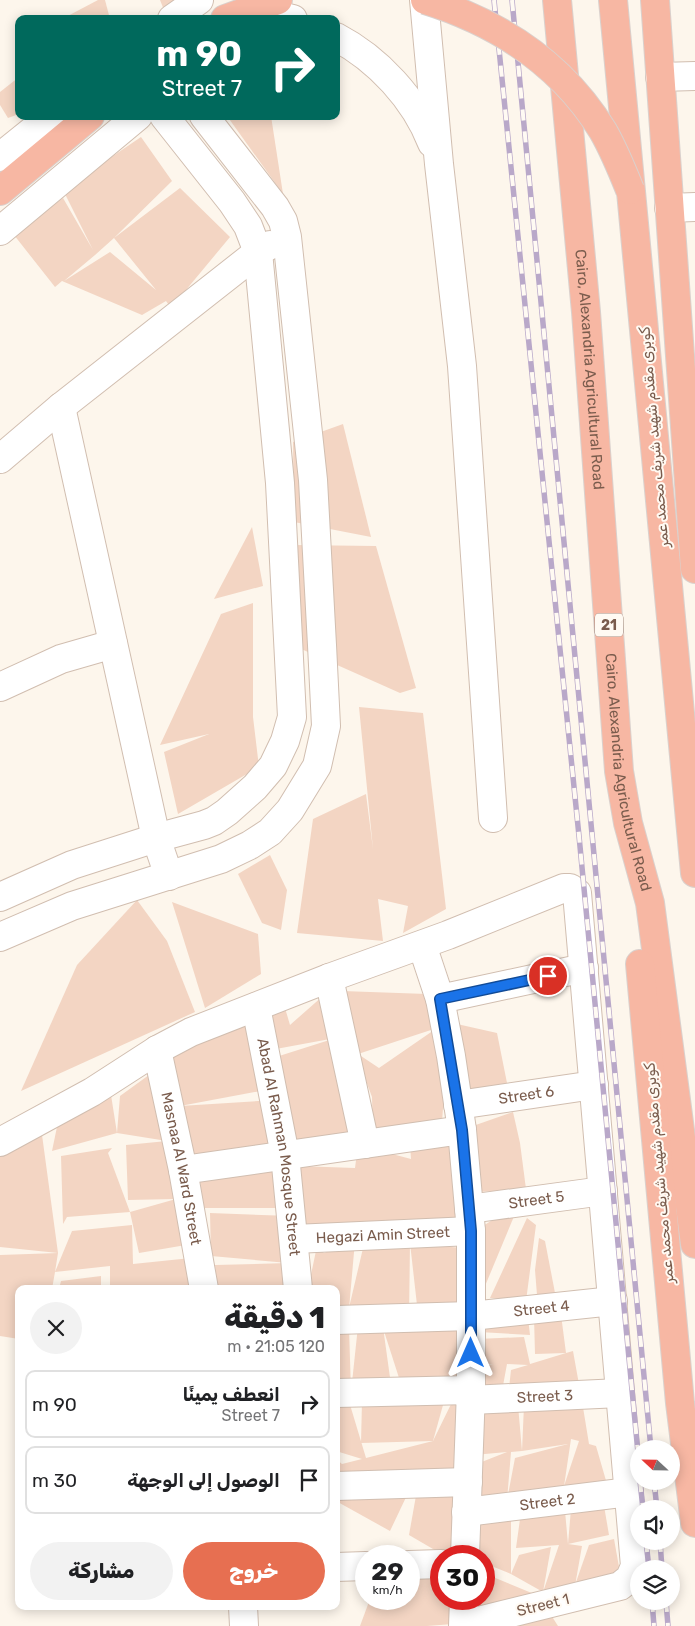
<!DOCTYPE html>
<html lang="ar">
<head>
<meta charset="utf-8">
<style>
  :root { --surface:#fff; --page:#f2f2f2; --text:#202124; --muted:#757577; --line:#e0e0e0; --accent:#e76f51 }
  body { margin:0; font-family:Rubik,"Noto Naskh Arabic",sans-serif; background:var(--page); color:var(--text); direction:rtl; height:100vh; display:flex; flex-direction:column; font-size:19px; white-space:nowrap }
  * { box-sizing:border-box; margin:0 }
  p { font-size:16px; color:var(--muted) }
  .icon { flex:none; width:28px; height:28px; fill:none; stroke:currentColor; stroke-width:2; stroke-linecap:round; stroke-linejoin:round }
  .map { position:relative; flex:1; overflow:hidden; direction:ltr }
  .details { position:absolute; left:15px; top:1285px; width:325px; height:325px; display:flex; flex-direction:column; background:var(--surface); border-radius:10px; box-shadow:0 2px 12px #0003; direction:rtl }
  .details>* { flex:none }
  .banner { position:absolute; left:15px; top:15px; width:325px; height:105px; border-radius:10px; box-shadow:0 2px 12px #0003; direction:rtl; background:#00695c; color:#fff; overflow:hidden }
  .needle { width:32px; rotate:292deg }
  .controls { position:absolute; left:630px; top:1440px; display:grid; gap:10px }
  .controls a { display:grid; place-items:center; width:50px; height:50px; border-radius:50%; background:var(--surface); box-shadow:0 2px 12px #0003; font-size:25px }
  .speed { position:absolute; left:355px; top:1545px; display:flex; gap:10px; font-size:25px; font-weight:700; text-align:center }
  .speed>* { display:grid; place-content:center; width:65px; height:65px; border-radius:50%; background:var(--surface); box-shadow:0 2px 12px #0003; line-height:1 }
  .speed small { font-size:12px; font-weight:400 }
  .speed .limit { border:8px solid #d22; background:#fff; color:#111 }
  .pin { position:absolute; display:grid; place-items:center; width:42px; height:42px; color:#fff; margin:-21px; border:2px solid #fff; border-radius:50%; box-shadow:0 1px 5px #0007 }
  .me { position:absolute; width:55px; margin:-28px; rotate:0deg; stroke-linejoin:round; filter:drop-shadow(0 0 4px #0008) }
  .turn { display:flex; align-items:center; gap:18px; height:105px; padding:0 15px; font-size:22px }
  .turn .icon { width:65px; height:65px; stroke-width:2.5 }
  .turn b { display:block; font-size:35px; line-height:42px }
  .round { display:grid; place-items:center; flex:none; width:52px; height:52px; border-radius:26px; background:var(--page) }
  .overview { display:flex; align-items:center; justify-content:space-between; height:85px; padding:0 15px }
  h1 { font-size:30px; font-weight:800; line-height:38px }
  .primary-button { display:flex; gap:10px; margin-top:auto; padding:10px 15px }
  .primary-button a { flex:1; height:58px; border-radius:30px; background:var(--accent); color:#fff; font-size:20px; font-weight:800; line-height:58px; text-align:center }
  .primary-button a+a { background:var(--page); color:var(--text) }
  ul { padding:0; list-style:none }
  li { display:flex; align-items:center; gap:15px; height:68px; margin:0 10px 8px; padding:0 5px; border:2px solid var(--line); border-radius:10px }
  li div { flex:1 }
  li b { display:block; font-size:19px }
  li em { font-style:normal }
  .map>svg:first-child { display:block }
</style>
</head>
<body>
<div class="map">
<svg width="695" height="1626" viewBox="0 0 695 1626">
  <rect width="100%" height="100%" fill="#fdf6ec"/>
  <g fill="#f3d5c3" fill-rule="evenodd">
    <polygon points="98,0 105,0 110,19 62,19"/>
    <polygon points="160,0 174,0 164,10"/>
    <polygon points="19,77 19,114 8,118 0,105 0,92"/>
    <polygon points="227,116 271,116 283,194"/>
    <path d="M141,137l31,44 -58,57 66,-50 50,49 -59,71 -5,-7 -24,14 -80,-34 -7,6 -41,-52 49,-37 30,52 -30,-60zM114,238l42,52 -46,-38 -46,29 31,-26z"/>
    <polygon points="343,424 371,537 294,522 293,442"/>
    <polygon points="252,527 263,586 214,599"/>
    <polygon points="295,545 376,546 416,688 400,693 299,648"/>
    <polygon points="253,603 253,717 259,767 178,814 164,752 209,734 160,745 221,614"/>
    <polygon points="359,707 423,713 446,909 403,933 408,906 378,899 383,941 297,933 313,819 366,794 373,849"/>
    <polygon points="270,855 287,890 281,930 262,923 238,874"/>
    <polygon points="137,900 167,941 195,1012 21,1091 77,965"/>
    <polygon points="172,902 258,934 261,974 205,1008"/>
    <polygon points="332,988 330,1039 265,1051 272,1009 285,1008 290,1025"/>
    <polygon points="342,991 427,994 437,1028 358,1054"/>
    <polygon points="251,1017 266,1090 180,1106 164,1054"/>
    <polygon points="457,1024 497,1033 508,1088 466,1093"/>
    <polygon points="437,1028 445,1080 442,1122 373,1134 372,1097 359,1062 358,1054 379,1068"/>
    <polygon points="342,1036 349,1137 290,1141 276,1057"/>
    <polygon points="160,1067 167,1141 117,1133 52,1151 58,1122 111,1095 117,1133 120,1096"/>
    <polygon points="274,1100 285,1155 180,1158 180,1106"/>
    <polygon points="513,1112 520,1143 526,1189 478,1192 470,1127"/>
    <polygon points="40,1120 58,1253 55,1272 72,1231 132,1225 133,1264 191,1258 195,1289 110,1289 110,1266 55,1272 52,1289 19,1289 19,1339 0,1336 0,1255 58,1253 0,1247 0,1154"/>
    <polygon points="462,1130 462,1231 293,1231 298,1166 355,1168 358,1145 411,1159 410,1144"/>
    <polygon points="167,1141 186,1245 139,1253 130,1212 176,1199 128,1200 126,1145"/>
    <polygon points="112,1148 108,1153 130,1212 67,1217 63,1224 61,1156"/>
    <polygon points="275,1157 291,1208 201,1208 200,1175"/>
    <polygon points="520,1202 480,1298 480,1228"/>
    <polygon points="210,1213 291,1216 289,1289 217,1289 215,1265 288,1263 211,1256"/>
    <polygon points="527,1218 536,1225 526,1301 530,1335 479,1332 482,1306 526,1301 490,1298"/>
    <polygon points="539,1238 545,1241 556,1298 537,1295 535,1270"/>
    <polygon points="355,1241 349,1309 336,1312 336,1289 308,1289 317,1246 324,1253"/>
    <polygon points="410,1243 462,1248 460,1306 417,1305 410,1243 409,1318 348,1312 364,1244"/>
    <polygon points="101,1276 101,1289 59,1289 61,1281"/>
    <polygon points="560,1307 566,1353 573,1351 580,1390 509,1388 511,1370 528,1365 507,1364 502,1391 478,1392 482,1366 493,1364 478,1364 478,1339 524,1337 530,1364 566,1353 535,1354 534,1317"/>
    <polygon points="458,1323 457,1375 400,1381 383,1328"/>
    <polygon points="358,1326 383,1327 392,1392 351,1392"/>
    <polygon points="349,1328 351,1392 336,1388 336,1330"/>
    <polygon points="336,1395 348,1398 366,1458 433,1441 455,1396 470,1400 456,1478 418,1472 390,1531 336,1501 336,1459 342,1464 362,1459 336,1451"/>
    <polygon points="581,1395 589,1444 596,1446 607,1484 564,1486 579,1441 571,1439 563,1493 507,1500 515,1458 568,1444 522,1451 524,1405"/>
    <polygon points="362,1401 443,1405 433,1441 361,1443"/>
    <polygon points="518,1405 522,1451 511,1452 507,1500 475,1506 474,1465 507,1452 474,1455 478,1409"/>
    <polygon points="417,1490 467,1494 460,1556 445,1556 409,1535"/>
    <polygon points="564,1500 568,1544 582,1546 573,1597 543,1592 559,1545 516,1548 521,1512"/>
    <polygon points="603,1500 609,1535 568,1544 571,1509"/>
    <polygon points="511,1514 511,1574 484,1563 484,1556 468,1556 480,1521"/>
    <polygon points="614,1539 621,1578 575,1585 589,1545"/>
    <polygon points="551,1547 543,1592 511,1574 519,1555"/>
    <polygon points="409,1569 441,1573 441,1599 456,1599 453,1624 427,1626 360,1626 370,1599 409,1599"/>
    <polygon points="493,1577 539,1596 558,1626 489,1626 472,1609 479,1599 484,1599 484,1591"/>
  </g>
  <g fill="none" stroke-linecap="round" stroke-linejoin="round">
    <g stroke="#d1beb0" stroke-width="30">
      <g id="minor">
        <polyline points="424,0 439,164 462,366 493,818"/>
        <polyline points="272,14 293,19"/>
        <polyline points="172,19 199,0"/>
        <path d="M336,37c42,22 79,62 96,106"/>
        <polyline points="660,77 695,76"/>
        <polyline points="0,157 51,116"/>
        <polyline points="669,208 695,207"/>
        <polyline points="0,231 138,116"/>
        <polyline points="61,407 156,838 169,876"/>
        <polyline points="0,459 61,407 258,252 270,245"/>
        <polyline points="0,687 61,659 113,644"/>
        <polyline points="0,897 72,865 156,838 204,825 214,821 227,812 255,787 273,766 285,741 292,717 280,483 258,252 248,226 232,202 164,116"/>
        <polyline points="0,937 72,906 221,859 250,845 270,832 290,810 317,766 326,726 322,645 313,480 287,237 283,221 275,207 204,116"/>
        <polyline points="422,945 440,999 451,1056 462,1130 471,1231 471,1390 465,1556"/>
        <polyline points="329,978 365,1144"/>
        <polyline points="440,999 584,968"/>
        <path id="s1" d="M256,1007l29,148 13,134"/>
        <path id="s2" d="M157,1050l26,120 21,119"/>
        <path id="s3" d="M458,1105l136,-20"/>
        <polyline points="0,1142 92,1092 157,1050 191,1032 329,978 448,935 564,888 570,888 577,893 635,1566 630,1578 620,1586 478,1621 467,1626"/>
        <polyline points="183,1170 462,1130"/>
        <path id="s4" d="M469,1209l134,-18"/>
        <path id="s5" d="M294,1239l177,-8"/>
        <path id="s6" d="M336,1320l135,-4 142,-15"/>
        <polyline points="336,1393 471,1390"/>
        <path id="s7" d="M470,1400l150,-7"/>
        <polyline points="336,1486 468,1482"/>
        <path id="s8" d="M466,1512l163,-20"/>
        <polyline points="409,1565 441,1564"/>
        <polyline points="336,1567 366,1566"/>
        <polyline points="243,1606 244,1626"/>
        <polyline points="463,1626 464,1599"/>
      </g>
    </g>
    <g stroke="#dad1cd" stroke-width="30">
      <g id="highway">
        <path id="s9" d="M557,0l29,312 33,459 9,52 22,80 45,341"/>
        <polyline points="613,0 695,873"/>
        <polyline points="655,0 695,569"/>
        <polyline points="225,19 278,0"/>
        <polyline points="0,191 90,116"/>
        <polyline points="640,964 680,1403 695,1523"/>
      </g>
    </g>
    <use href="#minor" stroke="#fff" stroke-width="28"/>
    <use href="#highway" stroke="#f7b7a3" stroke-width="28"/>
    <g stroke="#b9a8c9" stroke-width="5.5">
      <g id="rail">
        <polyline points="494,0 579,836 639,1463"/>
        <polyline points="512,0 651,1449"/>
        <polyline points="640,1481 643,1509"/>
        <polyline points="654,1481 657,1509"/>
        <polyline points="646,1541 649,1569"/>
        <polyline points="660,1541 662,1569"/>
        <polyline points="652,1601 654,1626"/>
        <polyline points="666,1601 668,1626"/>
      </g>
    </g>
    <use href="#rail" stroke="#fffaf3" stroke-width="4" stroke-dasharray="11" stroke-linecap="butt"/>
    <g stroke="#dad1cd" stroke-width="30" stroke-linecap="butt">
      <path id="highway-bridge" d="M425,0c74,23 137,64 178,131 11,19 19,39 27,59"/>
    </g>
    <use href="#highway-bridge" stroke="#f7b7a3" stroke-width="28"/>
  </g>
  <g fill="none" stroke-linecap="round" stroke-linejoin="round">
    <g stroke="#114b97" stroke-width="12">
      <polyline id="route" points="471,1353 471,1231 462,1130 440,999 548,976"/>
    </g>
    <use href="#route" stroke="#1a73e8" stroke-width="9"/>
  </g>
  <g text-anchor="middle" stroke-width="4" stroke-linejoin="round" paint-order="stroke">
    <rect fill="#fffaf3" stroke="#a28b7f" stroke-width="1" x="595" y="613.5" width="28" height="23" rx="4"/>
    <g font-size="14" font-weight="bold" fill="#7a5c4d">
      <text x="609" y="630">21</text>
    </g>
    <g font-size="15" fill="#7a5c4d" stroke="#fffaf3">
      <text dy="5" stroke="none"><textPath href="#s9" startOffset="371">Cairo, Alexandria Agricultural Road</textPath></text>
      <text transform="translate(654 437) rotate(-95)" y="5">كوبرى مقدم شهيد شريف محمد عمر</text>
      <text dy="5" stroke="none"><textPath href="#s9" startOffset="776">Cairo, Alexandria Agricultural Road</textPath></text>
      <text dy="5" stroke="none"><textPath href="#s3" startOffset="69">Street 6</textPath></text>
      <text dy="5" stroke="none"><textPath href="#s1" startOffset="142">Abad Al Rahman Mosque Street</textPath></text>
      <text dy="5" stroke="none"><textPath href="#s2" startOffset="121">Masnaa Al Ward Street</textPath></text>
      <text transform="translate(659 1173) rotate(-95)" y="5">كوبرى مقدم شهيد شريف محمد عمر</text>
      <text dy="5" stroke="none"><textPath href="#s4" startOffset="68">Street 5</textPath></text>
      <text dy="5" stroke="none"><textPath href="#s5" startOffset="89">Hegazi Amin Street</textPath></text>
      <text dy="5" stroke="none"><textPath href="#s6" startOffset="206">Street 4</textPath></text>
      <text dy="5" stroke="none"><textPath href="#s7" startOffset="75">Street 3</textPath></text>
      <text dy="5" stroke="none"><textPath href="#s8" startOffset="82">Street 2</textPath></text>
      <text transform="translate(543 1605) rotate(-14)" y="5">Street 1</text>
    </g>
  </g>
</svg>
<div class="controls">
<a><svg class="needle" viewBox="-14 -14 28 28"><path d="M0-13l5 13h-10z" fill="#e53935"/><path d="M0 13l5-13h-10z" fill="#757577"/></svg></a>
<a><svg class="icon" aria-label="sound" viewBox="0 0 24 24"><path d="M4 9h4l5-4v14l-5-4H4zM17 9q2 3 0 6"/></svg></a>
<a><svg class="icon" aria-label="layers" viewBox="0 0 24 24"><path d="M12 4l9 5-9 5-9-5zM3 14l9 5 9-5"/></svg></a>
</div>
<div class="speed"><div>29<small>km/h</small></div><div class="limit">30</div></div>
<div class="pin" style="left:548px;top:976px;background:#d93025"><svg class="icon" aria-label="arrive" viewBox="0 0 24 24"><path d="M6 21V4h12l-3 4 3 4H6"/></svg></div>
<svg class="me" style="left:471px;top:1353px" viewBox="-20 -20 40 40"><path d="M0-17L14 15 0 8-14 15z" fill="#1a73e8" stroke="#fff" stroke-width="4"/></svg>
<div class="banner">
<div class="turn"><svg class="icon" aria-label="right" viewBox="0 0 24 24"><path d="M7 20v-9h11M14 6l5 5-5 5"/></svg><div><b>90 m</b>Street 7</div></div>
</div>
<section class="details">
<div class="overview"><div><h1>1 دقيقة</h1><p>120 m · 21:05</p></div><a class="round"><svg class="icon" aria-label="close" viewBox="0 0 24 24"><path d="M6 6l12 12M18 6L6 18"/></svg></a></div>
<ul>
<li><svg class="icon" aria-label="right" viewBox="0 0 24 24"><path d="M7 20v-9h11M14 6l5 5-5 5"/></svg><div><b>انعطف يمينًا</b><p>Street 7</p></div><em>90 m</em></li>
<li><svg class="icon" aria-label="arrive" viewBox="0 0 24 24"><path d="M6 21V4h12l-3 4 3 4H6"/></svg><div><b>الوصول إلى الوجهة</b></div><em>30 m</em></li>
</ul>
<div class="primary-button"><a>خروج</a><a>مشاركة</a></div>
</section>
</div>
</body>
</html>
